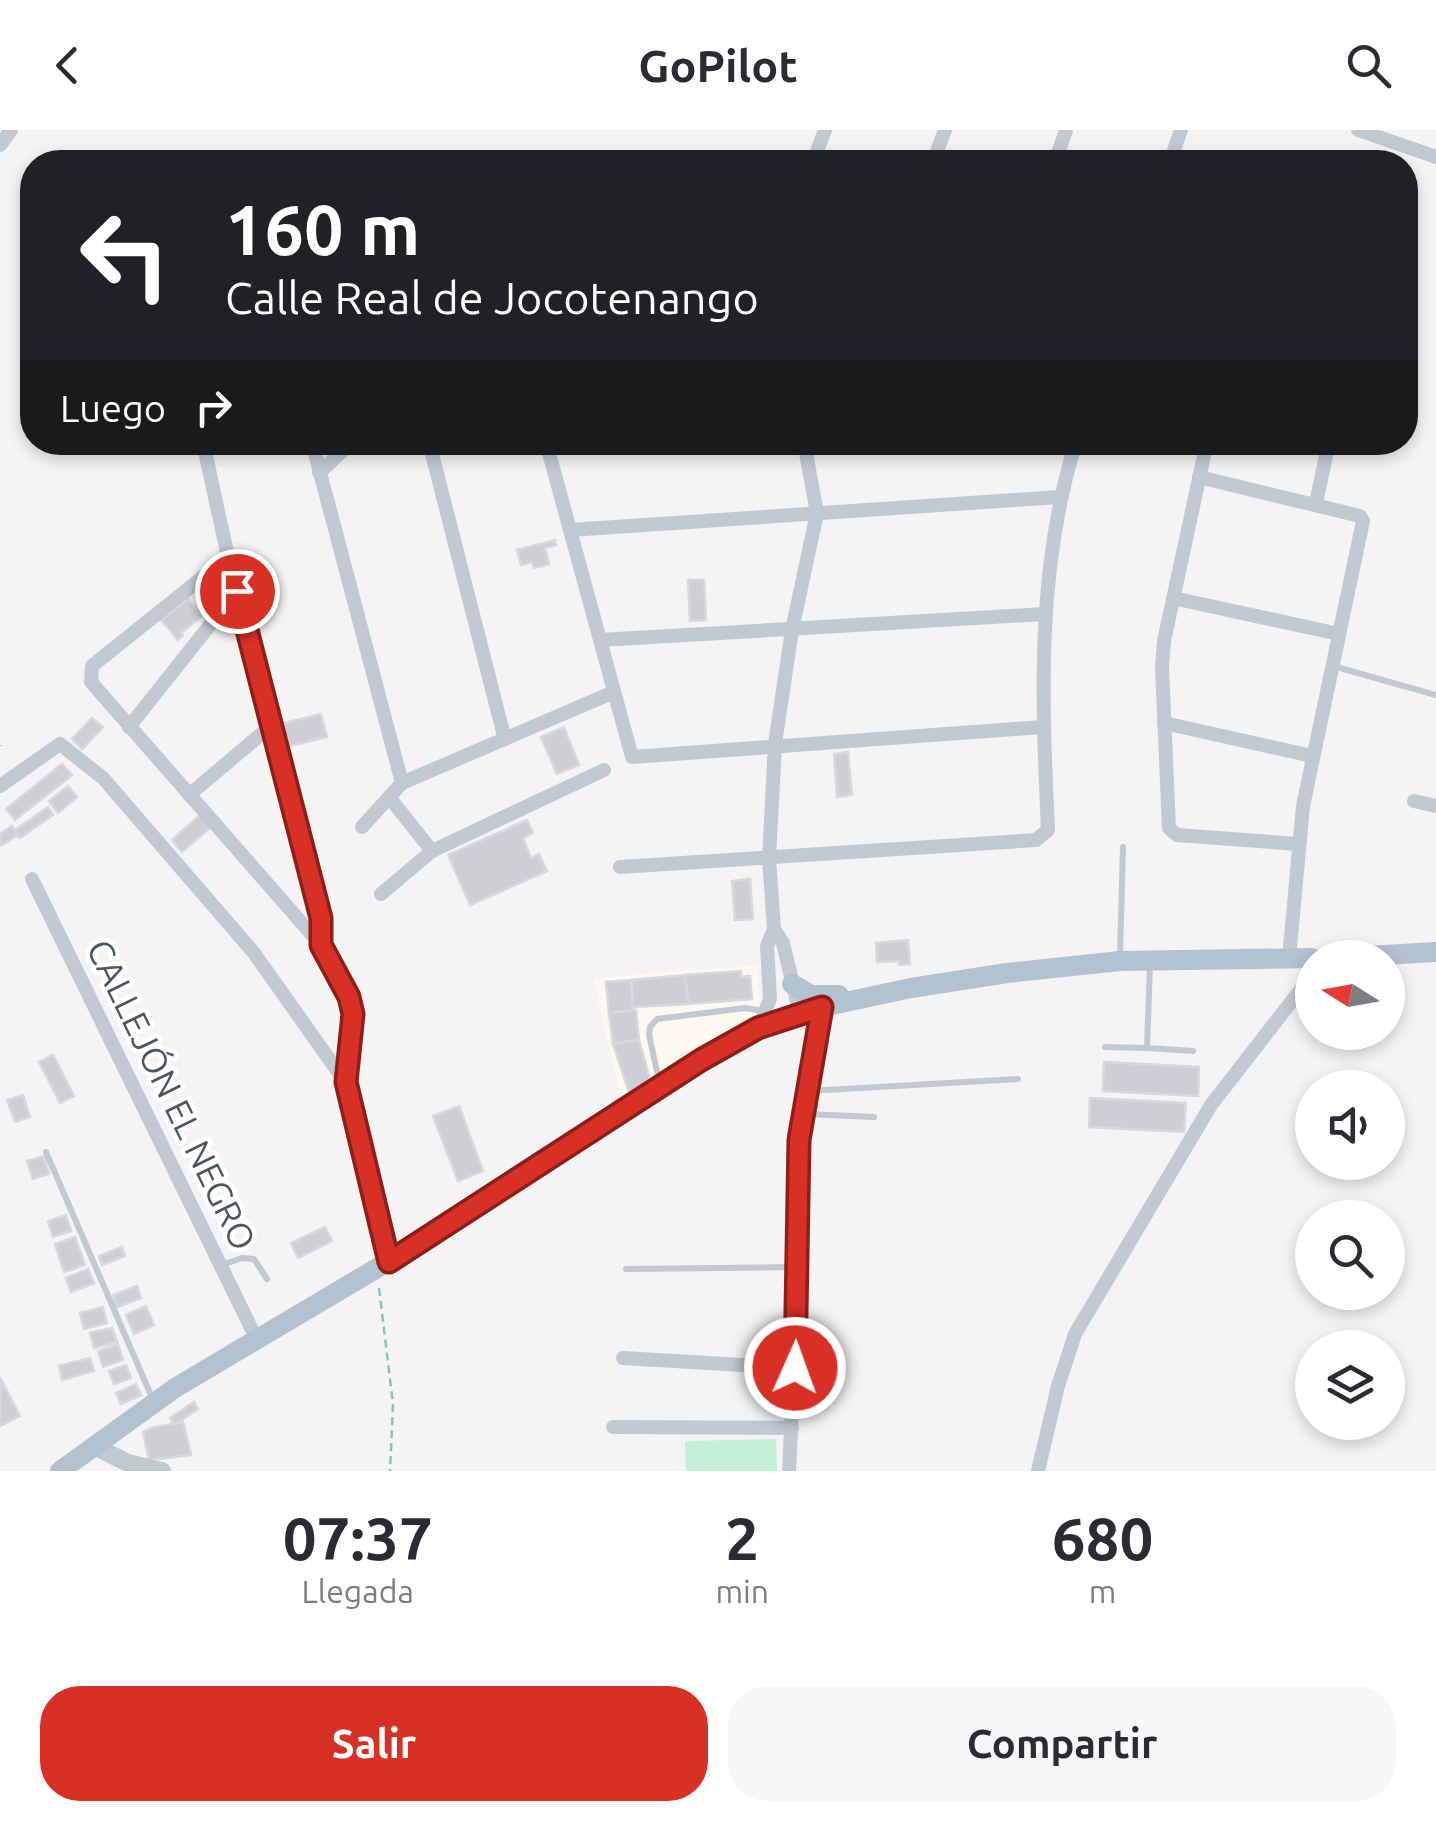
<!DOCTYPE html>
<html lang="es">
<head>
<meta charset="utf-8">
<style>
  :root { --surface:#fff; --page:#f7f7f7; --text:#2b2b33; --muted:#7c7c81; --accent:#d93025 }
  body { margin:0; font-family:Ubuntu,sans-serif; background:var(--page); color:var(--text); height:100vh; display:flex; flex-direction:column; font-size:38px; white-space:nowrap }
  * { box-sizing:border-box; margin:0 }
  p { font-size:32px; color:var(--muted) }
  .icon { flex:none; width:55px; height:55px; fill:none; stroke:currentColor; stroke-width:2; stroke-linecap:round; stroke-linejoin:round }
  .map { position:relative; height:1341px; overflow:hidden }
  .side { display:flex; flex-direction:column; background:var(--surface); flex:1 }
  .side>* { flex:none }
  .top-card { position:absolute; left:20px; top:20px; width:1398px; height:305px; border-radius:40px; box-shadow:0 5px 15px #0003; background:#202124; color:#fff; overflow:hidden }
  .needle { width:65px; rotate:281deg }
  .tools { position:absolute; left:1295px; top:810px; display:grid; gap:20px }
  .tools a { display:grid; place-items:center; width:110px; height:110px; border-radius:50%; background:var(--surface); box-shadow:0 5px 15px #0003; font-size:50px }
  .pin { position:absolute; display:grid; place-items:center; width:85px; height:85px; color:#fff; margin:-42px; border:5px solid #fff; border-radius:50%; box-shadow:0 2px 10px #0007 }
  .me { position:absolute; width:110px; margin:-55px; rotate:2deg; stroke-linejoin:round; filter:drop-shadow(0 0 8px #0008) }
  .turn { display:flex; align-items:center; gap:35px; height:210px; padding:0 40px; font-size:45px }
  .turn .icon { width:130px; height:130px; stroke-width:2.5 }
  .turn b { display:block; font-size:70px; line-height:85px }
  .then { display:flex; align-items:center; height:95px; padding:0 40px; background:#0003; gap:20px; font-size:38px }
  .eta { display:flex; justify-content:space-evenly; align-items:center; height:170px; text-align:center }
  .eta b { font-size:60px; font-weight:700; line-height:70px }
  .action { display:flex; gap:20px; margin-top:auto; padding:20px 40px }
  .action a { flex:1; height:115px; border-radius:40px; background:var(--accent); color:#fff; font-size:40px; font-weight:700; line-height:115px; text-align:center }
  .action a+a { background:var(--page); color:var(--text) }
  header { display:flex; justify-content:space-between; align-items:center; height:130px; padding:0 40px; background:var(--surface); font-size:45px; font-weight:700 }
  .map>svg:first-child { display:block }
</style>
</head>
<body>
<header><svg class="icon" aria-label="back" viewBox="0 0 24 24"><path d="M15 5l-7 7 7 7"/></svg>GoPilot<svg class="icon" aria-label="search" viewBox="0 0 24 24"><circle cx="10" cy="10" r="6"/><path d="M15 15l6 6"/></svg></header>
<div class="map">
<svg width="1436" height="1341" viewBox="0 0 1436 1341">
  <rect width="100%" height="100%" fill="#f5f3f3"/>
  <polygon fill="#fdf9ef" points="757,835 761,890 622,973 593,848"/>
  <polygon fill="#c3f1d5" points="776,1309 777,1341 686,1341 685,1311"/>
  <g fill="#cdcfd5" stroke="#d7d9de" stroke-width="2.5">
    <polygon points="555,410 556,415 545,418 549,434 534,438 532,432 521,435 517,420"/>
    <polygon points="688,450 704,450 706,490 690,491"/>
    <polygon points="188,469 202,486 181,503 183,505 178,510 161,490"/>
    <polygon points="321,584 327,607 286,617 280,594"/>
    <polygon points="92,588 103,597 82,619 72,609"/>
    <polygon points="564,597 579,635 557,644 541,607"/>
    <polygon points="848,622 852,665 837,667 834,624"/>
    <polygon points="62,634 72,645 15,690 6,679"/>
    <polygon points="68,656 77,667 58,683 49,671"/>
    <polygon points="48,677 53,685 20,708 15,700"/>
    <polygon points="200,685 211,697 182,722 172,710"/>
    <polygon points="527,690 533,703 523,708 531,728 539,724 547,741 470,775 448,725"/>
    <polygon points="12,696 18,705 0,716 0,704"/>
    <polygon points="750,749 753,789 735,790 732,751"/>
    <polygon points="908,810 910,834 899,835 899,831 877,832 876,813"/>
    <polygon points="741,841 741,847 750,846 752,869 688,874 685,845"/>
    <polygon points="685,845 688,874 633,877 631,850"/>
    <polygon points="631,850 633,880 609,883 606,852"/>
    <polygon points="636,880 639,910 613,914 609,883"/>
    <polygon points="639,910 651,953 630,965 613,914"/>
    <polygon points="53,925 74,966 60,973 39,932"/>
    <polygon points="1104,932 1199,937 1198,966 1103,961"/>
    <polygon points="23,965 30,987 15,992 7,970"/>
    <polygon points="1090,968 1186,973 1184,1002 1089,997"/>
    <polygon points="459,976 483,1041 458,1051 433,986"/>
    <polygon points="44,1026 49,1044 33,1049 27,1031"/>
    <polygon points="66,1085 71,1101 53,1107 48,1091"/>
    <polygon points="325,1097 332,1111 298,1128 291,1113"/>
    <polygon points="75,1107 85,1135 64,1142 55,1114"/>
    <polygon points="122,1117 125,1126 102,1135 99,1126"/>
    <polygon points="88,1139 94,1153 71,1162 66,1148"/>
    <polygon points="137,1156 141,1168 117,1177 113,1165"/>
    <polygon points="146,1176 154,1195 134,1204 126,1185"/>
    <polygon points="103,1177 107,1193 84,1199 80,1183"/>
    <polygon points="112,1198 117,1212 94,1218 90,1203"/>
    <polygon points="118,1214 123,1230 103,1237 98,1221"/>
    <polygon points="90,1228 94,1241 62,1250 59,1236"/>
    <polygon points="126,1235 131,1248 114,1254 109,1241"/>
    <polygon points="0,1247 20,1286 0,1296"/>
    <polygon points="136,1254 141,1265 121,1274 116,1263"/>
    <polygon points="194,1272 198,1279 174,1295 170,1288"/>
    <polygon points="183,1292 191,1325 149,1330 143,1302 152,1298"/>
  </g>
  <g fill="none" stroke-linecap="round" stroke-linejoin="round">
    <g stroke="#7ad0a6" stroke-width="2.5" stroke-dasharray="8 5" stroke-linecap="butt">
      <polyline points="0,615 0,616"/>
      <polyline points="379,1158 393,1274 390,1341"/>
    </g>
    <g stroke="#c1cad2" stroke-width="6">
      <polyline points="1333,536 1436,565"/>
      <polyline points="1120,825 1123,717"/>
      <polyline points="1105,917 1147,918 1150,835"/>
      <polyline points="1147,918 1193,921"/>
      <polyline points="659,950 649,905 650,897 657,889 745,878 763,881"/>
      <polyline points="809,961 1018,949"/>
      <polyline points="805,984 874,987"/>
      <polyline points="46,1022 153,1270"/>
      <polyline points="222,1135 242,1128 254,1129 267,1149"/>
      <polyline points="626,1139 797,1137"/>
    </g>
    <g stroke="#c1cad2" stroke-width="14">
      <polyline points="1358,0 1436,27"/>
      <polyline points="0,15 11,0"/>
      <polyline points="813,32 825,0"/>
      <polyline points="933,32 945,0"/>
      <polyline points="1055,32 1066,0"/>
      <polyline points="1170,32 1181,0"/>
      <polyline points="203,312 228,427 321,788 321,815"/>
      <polyline points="312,312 402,653"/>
      <polyline points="429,312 504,606"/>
      <polyline points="546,312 632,627 1043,597"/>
      <polyline points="1207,312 1164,511 1162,537 1169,698 1177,705 1298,714"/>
      <polyline points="319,343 352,312"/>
      <polyline points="1199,347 1360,386 1363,391 1303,676 1289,828"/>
      <polyline points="1316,373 1329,312"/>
      <polyline points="570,400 1059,367"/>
      <polyline points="228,427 92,536 91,552 321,815 349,867 353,901 346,953 389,1131"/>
      <polyline points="1173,468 1339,504"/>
      <polyline points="600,510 1044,484"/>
      <polyline points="1164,593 1312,626"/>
      <polyline points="129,597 237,461"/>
      <polyline points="0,656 60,614 103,648 254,823 346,953"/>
      <polyline points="189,665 272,595"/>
      <polyline points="389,667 432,721"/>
      <polyline points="1414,671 1436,676"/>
      <polyline points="362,697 402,653 614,562"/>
      <path d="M620,737l416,-27 12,-10c-6,-131 -12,-261 28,-388"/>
      <polyline points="32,749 256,1208"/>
      <polyline points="381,764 432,721 604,640"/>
      <polyline points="774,799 783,813 800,884"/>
      <polyline points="758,899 770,869 767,816 774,799 769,728 775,614 792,500 817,383 804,312"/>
      <polyline points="623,1228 795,1238"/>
      <polyline points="613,1297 792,1298"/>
      <polyline points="789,1341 799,1137 799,1009 822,877"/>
      <polyline points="1038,1341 1058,1256 1075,1204 1211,975 1312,845"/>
    </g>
    <polyline stroke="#c1cad2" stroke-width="18" points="94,1316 128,1333 162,1341"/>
    <g stroke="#b3c2d1" stroke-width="20">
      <polyline points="1332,828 1436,822"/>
      <polyline points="792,854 811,865 839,865"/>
      <polyline points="60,1341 175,1258 389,1131 701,930 758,899 822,877 911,858 1007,843 1120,831 1312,828"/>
    </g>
  </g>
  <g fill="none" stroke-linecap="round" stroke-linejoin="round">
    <g stroke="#8d1f18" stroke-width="25">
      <polyline id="route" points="237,461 321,788 321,815 349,867 353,884 346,952 389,1132 701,930 758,898 822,877 799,1010 795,1238"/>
    </g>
    <use href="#route" stroke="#d93025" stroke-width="18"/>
  </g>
  <g text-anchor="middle" stroke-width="9" stroke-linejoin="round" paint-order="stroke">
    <g font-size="35" fill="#4a5661" stroke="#fff">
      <text transform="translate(171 965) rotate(64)" y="12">CALLEJÓN EL NEGRO</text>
    </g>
  </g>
</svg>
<div class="tools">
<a><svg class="needle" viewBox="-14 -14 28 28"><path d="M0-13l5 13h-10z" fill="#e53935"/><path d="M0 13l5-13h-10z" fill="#7c7c81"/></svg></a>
<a><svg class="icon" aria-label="sound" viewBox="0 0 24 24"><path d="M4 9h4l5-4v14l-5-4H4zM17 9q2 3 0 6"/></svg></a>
<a><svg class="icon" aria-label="search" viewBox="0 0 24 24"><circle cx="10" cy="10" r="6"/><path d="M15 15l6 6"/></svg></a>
<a><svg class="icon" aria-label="layers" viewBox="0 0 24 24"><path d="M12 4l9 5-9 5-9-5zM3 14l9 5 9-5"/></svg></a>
</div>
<div class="pin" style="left:237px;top:461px;background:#d93025"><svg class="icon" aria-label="arrive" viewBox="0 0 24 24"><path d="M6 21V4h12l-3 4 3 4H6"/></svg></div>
<svg class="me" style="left:795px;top:1238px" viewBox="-20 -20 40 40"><circle r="17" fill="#d93025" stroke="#fff" stroke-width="3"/><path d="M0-11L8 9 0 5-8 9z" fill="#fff"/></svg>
<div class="top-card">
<div class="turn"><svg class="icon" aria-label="left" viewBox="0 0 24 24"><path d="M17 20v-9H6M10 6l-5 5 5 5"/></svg><div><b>160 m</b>Calle Real de Jocotenango</div></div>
<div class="then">Luego<svg class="icon" aria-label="right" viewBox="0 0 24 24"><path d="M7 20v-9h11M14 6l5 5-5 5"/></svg></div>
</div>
</div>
<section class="side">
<div class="eta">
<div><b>07:37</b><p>Llegada</p></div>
<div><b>2</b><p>min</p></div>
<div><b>680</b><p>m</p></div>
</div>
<div class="action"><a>Salir</a><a>Compartir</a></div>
</section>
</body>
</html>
